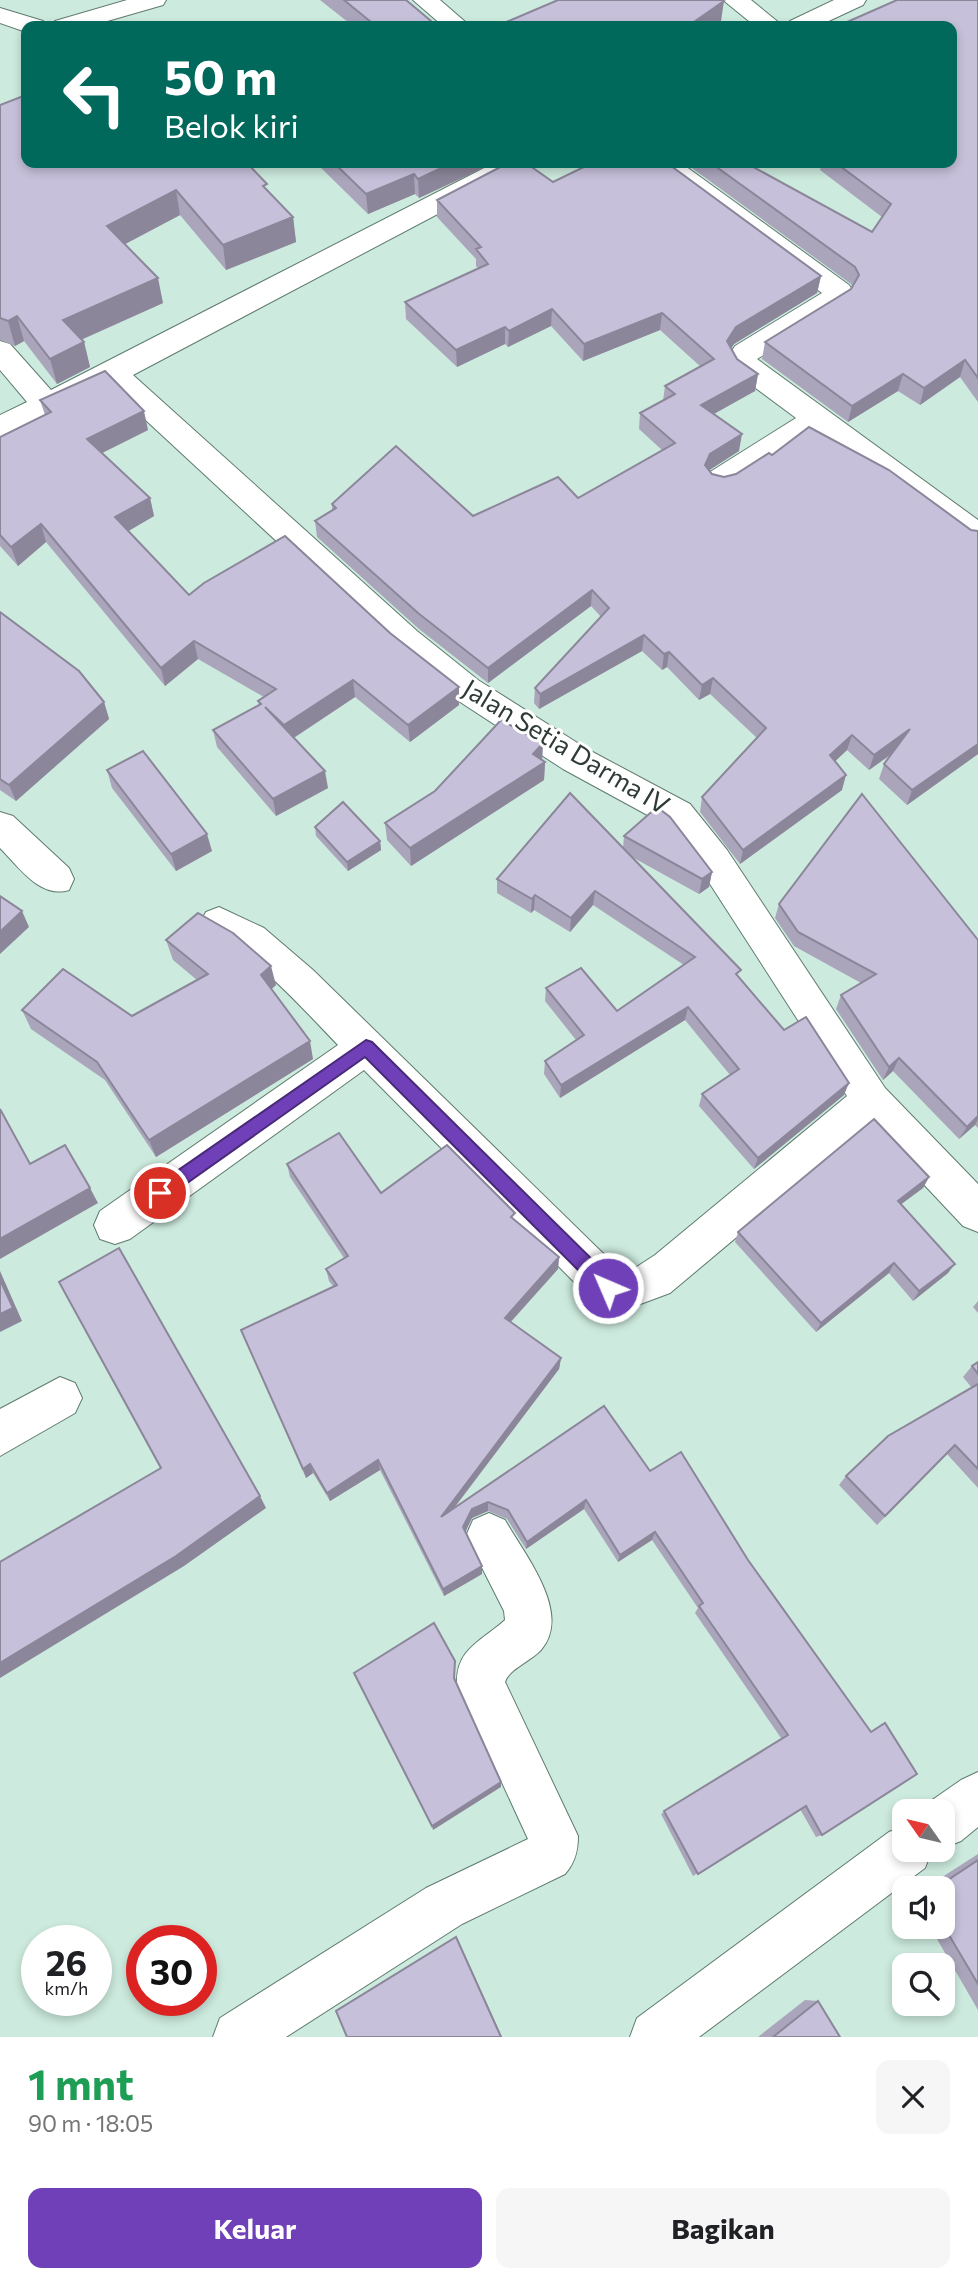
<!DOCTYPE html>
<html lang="id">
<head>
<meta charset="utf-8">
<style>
  :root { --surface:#fff; --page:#f6f6f6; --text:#202124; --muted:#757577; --accent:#6f40b7 }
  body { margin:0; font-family:Commissioner,sans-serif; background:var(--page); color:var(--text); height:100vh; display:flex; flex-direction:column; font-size:26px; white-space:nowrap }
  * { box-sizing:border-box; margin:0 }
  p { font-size:23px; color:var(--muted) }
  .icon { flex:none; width:38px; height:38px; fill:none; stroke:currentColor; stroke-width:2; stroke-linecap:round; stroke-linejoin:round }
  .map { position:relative; height:2037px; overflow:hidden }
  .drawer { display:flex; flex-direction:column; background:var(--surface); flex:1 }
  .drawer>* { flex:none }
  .guide { position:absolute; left:21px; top:21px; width:936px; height:147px; border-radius:14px; box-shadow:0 4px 10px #0003; background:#00695c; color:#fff; overflow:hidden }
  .needle { width:46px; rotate:304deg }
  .tools { position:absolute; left:892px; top:1799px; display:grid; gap:14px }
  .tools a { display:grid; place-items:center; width:63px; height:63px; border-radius:14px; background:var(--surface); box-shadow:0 4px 10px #0003; font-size:35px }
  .speed { position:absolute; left:21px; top:1925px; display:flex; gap:14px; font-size:35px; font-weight:700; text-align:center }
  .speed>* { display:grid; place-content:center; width:91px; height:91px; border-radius:50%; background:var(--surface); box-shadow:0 4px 10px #0003; line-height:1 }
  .speed small { font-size:18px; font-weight:400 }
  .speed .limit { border:10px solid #d22; background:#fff; color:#111 }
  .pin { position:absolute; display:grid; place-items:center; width:60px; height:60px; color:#fff; margin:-30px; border:4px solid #fff; border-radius:50%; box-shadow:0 2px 7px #0007 }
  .me { position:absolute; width:77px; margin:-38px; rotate:315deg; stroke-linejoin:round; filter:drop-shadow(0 0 5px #0008) }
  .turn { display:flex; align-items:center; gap:24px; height:147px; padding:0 28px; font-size:32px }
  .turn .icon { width:91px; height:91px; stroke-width:2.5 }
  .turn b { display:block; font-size:49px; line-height:60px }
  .round { display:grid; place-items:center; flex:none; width:74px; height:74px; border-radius:14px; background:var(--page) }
  .headline { display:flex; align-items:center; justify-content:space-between; height:119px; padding:0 28px }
  h1 { font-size:42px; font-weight:700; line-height:52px; color:#1e9e55 }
  .cta { display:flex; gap:14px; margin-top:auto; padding:14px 28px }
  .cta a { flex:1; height:80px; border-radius:14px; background:var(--accent); color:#fff; font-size:28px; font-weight:700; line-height:80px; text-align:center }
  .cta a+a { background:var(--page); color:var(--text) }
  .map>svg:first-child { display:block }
</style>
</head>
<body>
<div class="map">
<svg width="978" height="2037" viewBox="0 0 978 2037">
  <rect width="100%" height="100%" fill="#cceadd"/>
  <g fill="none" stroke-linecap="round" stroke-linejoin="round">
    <g stroke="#5f7b6f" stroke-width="2">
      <g id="minor">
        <polygon points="127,0 166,0 163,5 90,26 52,26 55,21"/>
        <polygon points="413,0 440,0 470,26 443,26"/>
        <polygon points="723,0 751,0 783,26 755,26"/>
        <polygon points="834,0 866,0 863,5 818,26 787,26 790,21"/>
        <polygon points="0,8 43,21 46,26 26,26 26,32 0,23"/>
        <path d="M494,163h33l-4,6 -390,206 284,256 61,49 109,69 103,55 37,46 158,238 93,96v48l-15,-6 -94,-100 -199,167 -43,16 -18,-1 -15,-6 -230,-232 -234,169 -15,5 -15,-5 -6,-14 6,-14 238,-166c-31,-32 -63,-68 -99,-94 -15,-10 -30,-11 -39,-28l6,-11 13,-5 45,21 49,42 306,299 16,-1 20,-13 192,-159 -146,-226 -37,-46 -101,-55 -109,-71 -61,-49 -283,-262 -110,50v-22l27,-13 -27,-32v-29l10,3 41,46z"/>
        <polygon points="651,163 681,163 849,285 853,291 846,304 757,359 978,520 978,547 967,544 816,433 732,488 721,491 710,488 705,480 710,472 796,418 737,374 727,359 735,346 822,293 655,169"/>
        <path d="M0,812l13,4 56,52 5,11 -5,11c-29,9 -50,-23 -69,-42z"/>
        <polygon points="60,1377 75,1383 82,1398 75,1413 0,1456 0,1409"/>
        <path d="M489,1513l16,7c19,34 68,93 36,130 -10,11 -32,19 -36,32l73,154c0,15 -3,27 -13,38l-103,50 -176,113h-73l7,-19 206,-130 102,-49 -71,-154c-2,-36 25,-44 48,-65l-1,-9 -38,-75 7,-16z"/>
        <polygon points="978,1772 978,1827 961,1841 943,1848 943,1811 923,1811 925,1805 961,1780"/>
        <polygon points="905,1826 905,1850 932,1850 925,1868 699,2037 630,2037 637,2018 889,1832"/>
      </g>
    </g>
    <use href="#minor" fill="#fff" fill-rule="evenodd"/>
  </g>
  <g fill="#aaa5bb">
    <polygon points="320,0 406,0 437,26 353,26"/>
    <polygon points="978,0 978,402 960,377 920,405 898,391 848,422 762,359 765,342 851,289 853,287 851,284 685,163 746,163 872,232 882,217 820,170 822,163 952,163"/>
    <polygon points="0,105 268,191 293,217 296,242 226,270 180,215 125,244 163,303 81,340 84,342 90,367 57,384 24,341 15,346 0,340"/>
    <polygon points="316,163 494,163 419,198 415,194 368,214"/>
    <polygon points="553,182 821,276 817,293 734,344 731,348 737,359 758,374 755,391 714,414 739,451 709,470 712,474 724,477 736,474 772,455 971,530 978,531 978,754 907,805 879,779 884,764 892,754 869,770 847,750 835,761 842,790 740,864 700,812 702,797 757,738 710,694 699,700 667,667 662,670 642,651 539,709 534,703 535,688 601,617 591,606 488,683 419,629 317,537 315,521 332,510 332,504 473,516 578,498 662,450 639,429 640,413 663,401 665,386 701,367 660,330 583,361 551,326 508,347 505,344 457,367 406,319 405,302 478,268 476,266 476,259 437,217 437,200"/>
    <polygon points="40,400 148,430 102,453 150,498 154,516 128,531 189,595 390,633 459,687 459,705 410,742 355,697 294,738 328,788 276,816 217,747 213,730 259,705 258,701 264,697 198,659 165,686 46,542 18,566 0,546 0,437 45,415"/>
    <polygon points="0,612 104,702 109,719 16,801 0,790"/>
    <polygon points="543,743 542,760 545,762 544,780 411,866 387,840 385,823"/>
    <polygon points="107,770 212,851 176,871 112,788"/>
    <polygon points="315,827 380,841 381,850 348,871 316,836"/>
    <polygon points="624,836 712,872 709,887 699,894 632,857 739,977 784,1030 844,1095 754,1169 699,1106 702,1094 730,1075 685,1020 560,1098 544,1074 545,1061 576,1040 545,1001 546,988 617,1011 684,965 593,905 570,932 534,910 531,913 497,893 497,879 623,848"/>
    <polygon points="779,904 978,940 978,1128 975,1125 959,1139 893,1071 883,1080 836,1009 841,995 861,983 794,946 775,918"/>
    <polygon points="166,940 276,985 271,989 313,1059 156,1157 105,1080 31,1029 22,1010 132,1016 197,980 173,960"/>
    <polygon points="287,1164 381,1193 515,1220 559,1257 558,1269 511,1322 561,1358 559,1369 455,1507 650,1471 748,1560 822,1835 816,1837 800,1809 693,1876 661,1814 781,1738 695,1613 698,1608 652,1540 618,1562 584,1509 526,1549 507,1519 488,1511 472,1518 465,1531 482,1574 444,1596 380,1470 330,1501 313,1473 306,1478 246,1341 333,1286 329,1281 326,1269 344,1258 290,1177"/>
    <polygon points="929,1177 923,1188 901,1204 948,1273 913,1301 889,1273 816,1332 735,1242 738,1232"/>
    <polygon points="978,1301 978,1313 973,1307"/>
    <polygon points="978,1362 978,1488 947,1454 877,1525 839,1485 846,1476 972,1388 963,1377 972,1366"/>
    <polygon points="978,1854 978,2010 930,1927 943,1927 943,1888 925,1888"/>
    <polygon points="805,2000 818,2001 840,2037 758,2037"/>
  </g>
  <g fill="#8b8699">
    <polygon points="724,1 721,21 714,26 688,26"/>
    <polygon points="452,163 494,163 419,198 418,179"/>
    <polygon points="414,174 415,194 368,214 366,194"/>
    <polygon points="176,190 180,215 112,251 107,226"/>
    <polygon points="293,217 296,242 226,270 223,245"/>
    <polygon points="821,276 817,293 734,344 725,358 727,341 736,327"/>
    <polygon points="158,278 163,303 69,345 63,320"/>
    <polygon points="552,309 551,326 508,347 509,331"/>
    <polygon points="662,313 660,330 583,361 584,344"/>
    <polygon points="17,316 24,341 15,346 8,321"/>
    <polygon points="505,327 505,344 457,367 456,350"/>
    <polygon points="84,342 90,367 57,384 50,359"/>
    <polygon points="965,360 960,377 920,405 924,388"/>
    <polygon points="758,374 755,391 699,422 701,405"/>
    <polygon points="903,374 898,391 848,422 852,406"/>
    <polygon points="144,411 148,430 92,458 87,439"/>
    <polygon points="742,434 739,451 708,471 705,465 710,454"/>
    <polygon points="150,498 154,516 120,536 115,517"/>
    <polygon points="41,524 46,542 18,566 11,547"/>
    <polygon points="592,590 591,606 488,683 488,668"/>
    <polygon points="644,635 642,651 539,709 540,694"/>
    <polygon points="194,641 198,659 165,686 161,668"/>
    <polygon points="669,652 667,667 662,670 664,654"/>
    <polygon points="713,678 710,694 699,700 702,685"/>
    <polygon points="353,680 355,697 287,742 284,725"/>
    <polygon points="459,687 459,705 410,742 408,725"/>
    <polygon points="104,702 109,719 16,801 9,785"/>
    <polygon points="910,729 905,744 869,770 874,755"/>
    <polygon points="852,735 847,750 826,770 830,755"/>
    <polygon points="543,743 542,761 545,762 544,780 411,866 410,848 533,754"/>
    <polygon points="978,744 978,754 907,805 912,790"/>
    <polygon points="325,771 328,788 276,816 273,799"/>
    <polygon points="846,775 842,790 740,864 743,850"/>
    <polygon points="207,834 212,851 176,871 171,854"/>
    <polygon points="380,841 381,850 348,871 347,862"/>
    <polygon points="712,872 709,887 699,894 702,879"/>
    <polygon points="595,891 593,905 570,932 571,918"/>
    <polygon points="535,895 534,910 531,913 532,899"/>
    <polygon points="22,911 29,927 0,954 0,932"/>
    <polygon points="271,966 276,985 265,995 261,975"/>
    <polygon points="688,1007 685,1020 560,1098 561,1085"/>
    <polygon points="310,1041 313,1059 156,1157 149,1140"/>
    <polygon points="899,1058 893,1071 883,1080 889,1067"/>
    <polygon points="849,1083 844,1095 754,1169 758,1158"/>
    <polygon points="978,1116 978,1119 975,1125 959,1139 967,1127"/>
    <polygon points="929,1177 923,1188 892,1211 898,1201"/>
    <polygon points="90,1188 98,1203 0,1259 0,1239"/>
    <polygon points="559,1257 558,1269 504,1329 505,1318"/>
    <polygon points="894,1263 889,1273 816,1332 821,1323"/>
    <polygon points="955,1264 948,1273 913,1301 919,1291"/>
    <polygon points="0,1271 22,1321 0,1332"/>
    <polygon points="561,1358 559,1369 441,1525 441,1517"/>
    <polygon points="378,1460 380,1470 330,1501 327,1493"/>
    <polygon points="310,1464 313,1473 306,1478 303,1469"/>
    <polygon points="260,1496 266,1508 184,1566 0,1678 0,1663"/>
    <polygon points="586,1500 584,1509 526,1549 527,1542"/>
    <polygon points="488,1502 488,1511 472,1518 464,1535 463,1527 472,1509"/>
    <polygon points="655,1532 652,1540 618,1562 620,1555"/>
    <polygon points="482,1566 482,1574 444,1596 443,1589"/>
    <polygon points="501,1782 501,1787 433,1830 432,1826"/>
    <polygon points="456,1937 457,1938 502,2037 501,2037"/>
  </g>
  <g fill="#c6c0da" stroke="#8b8699" stroke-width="2">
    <polygon points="344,0 406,0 437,26 358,26 371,22"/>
    <polygon points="558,0 722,0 724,1 688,26 497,26"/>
    <polygon points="897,0 978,0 978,378 965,360 924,388 903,374 852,406 765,342 851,289 859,275 855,267 711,163 746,163 872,232 891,204 836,163 952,163 952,26 838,26"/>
    <polygon points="26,95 26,163 247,163 267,184 263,186 293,217 223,245 176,190 107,226 158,278 63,320 84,342 50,359 17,316 8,321 0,318 0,105"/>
    <polygon points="334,163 452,163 418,179 414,174 366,194"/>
    <polygon points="508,163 526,163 553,182 592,163 667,163 821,276 736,327 727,341 737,359 758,374 701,405 742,434 710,454 705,465 712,474 724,477 736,474 769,453 772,455 809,427 889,470 971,530 978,531 978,744 912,790 884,764 910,729 874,755 852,735 830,755 846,775 743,850 702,797 766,728 713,678 702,685 669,652 664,654 644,635 540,694 535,688 609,608 592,590 488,668 418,613 315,521 336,508 332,504 396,446 473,516 558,477 578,498 675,443 640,413 675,394 665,386 714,359 662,313 584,344 552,309 509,331 505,327 456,350 405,302 488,264 476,249 481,247 437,200"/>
    <polygon points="105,371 144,411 87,439 150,498 115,517 189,595 204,583 285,536 390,633 459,687 408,725 353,680 284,725 265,707 325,771 273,799 213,730 261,704 258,701 276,689 194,641 161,668 41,524 11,547 0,535 0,437 51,412 40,400"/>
    <polygon points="0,612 79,671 104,702 9,785 0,779"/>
    <polygon points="501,720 543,743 533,754 545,762 410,848 385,823 435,791"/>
    <polygon points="143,751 207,834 171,854 107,770"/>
    <polygon points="570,793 741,970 736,974 784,1030 806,1017 849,1083 758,1158 702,1094 739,1069 688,1007 561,1085 545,1061 584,1035 546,988 581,968 617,1011 695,957 595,891 571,918 535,895 532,899 497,879"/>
    <polygon points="862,794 978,940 978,1116 967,1127 899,1058 889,1067 841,995 876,974 798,932 779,904"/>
    <polygon points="343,802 380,841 347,862 315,827"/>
    <polygon points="657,807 670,817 712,872 702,879 624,836"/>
    <polygon points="0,896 22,911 0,932"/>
    <polygon points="198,913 233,933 271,966 261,975 310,1041 149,1140 97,1062 22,1010 63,969 132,1016 208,974 166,940"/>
    <polygon points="0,1109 30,1164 65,1145 90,1188 0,1239"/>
    <polygon points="874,1119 929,1177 898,1201 955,1264 919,1291 894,1263 821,1323 738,1232"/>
    <polygon points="339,1133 381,1193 447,1145 515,1213 511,1217 559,1257 505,1318 561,1358 441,1517 604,1406 650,1471 681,1452 748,1560 871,1732 885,1723 917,1774 822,1835 806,1806 698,1874 664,1811 788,1735 699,1606 703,1603 655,1532 620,1555 586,1500 527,1542 508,1510 488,1502 472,1509 463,1527 482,1566 443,1589 378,1460 327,1493 310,1464 303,1469 241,1330 337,1285 326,1269 348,1256 287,1164"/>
    <polygon points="119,1248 260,1496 176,1556 0,1663 0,1562 161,1468 59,1282"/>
    <polygon points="0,1280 13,1308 0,1314"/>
    <polygon points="978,1362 978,1374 972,1366"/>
    <polygon points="978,1384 978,1469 955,1445 885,1516 846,1476 888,1436"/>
    <polygon points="434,1623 455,1661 454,1678 501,1782 432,1826 354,1673"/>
    <polygon points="978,1860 978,1984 943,1925 943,1888 936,1888"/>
    <polygon points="456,1937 501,2037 347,2037 336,2011"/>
    <polygon points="818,2001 840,2037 773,2037"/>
  </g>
  <polygon fill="#6f40b7" stroke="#482a77" stroke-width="2" points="366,1040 372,1042 615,1282 617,1288 615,1294 602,1294 365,1057 166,1198 154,1198 152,1193 154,1187"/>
  <g text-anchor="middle" stroke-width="6" stroke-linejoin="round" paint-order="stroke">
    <g font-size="26" fill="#2f3b36" stroke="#fff">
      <text transform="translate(566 747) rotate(31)" y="9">Jalan Setia Darma IV</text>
    </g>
  </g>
</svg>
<div class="tools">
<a><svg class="needle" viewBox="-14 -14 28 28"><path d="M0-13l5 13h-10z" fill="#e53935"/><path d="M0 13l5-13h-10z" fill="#757577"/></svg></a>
<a><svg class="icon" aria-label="sound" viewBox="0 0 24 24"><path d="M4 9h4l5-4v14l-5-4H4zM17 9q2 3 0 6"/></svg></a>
<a><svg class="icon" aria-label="search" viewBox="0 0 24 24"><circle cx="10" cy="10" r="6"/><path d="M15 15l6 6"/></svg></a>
</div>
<div class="speed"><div>26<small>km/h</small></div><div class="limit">30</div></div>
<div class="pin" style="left:160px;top:1193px;background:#d93025"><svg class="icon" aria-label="arrive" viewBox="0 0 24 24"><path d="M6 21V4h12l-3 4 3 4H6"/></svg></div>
<svg class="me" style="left:608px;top:1288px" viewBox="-20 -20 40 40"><circle r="17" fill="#6f40b7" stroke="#fff" stroke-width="3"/><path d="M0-11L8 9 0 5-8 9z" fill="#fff"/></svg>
<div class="guide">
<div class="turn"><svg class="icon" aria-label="left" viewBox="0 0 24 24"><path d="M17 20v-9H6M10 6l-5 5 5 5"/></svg><div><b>50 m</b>Belok kiri</div></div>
</div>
</div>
<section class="drawer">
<div class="headline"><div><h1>1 mnt</h1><p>90 m · 18:05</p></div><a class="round"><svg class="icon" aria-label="close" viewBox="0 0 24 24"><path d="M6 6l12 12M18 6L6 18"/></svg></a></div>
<div class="cta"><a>Keluar</a><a>Bagikan</a></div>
</section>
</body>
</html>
